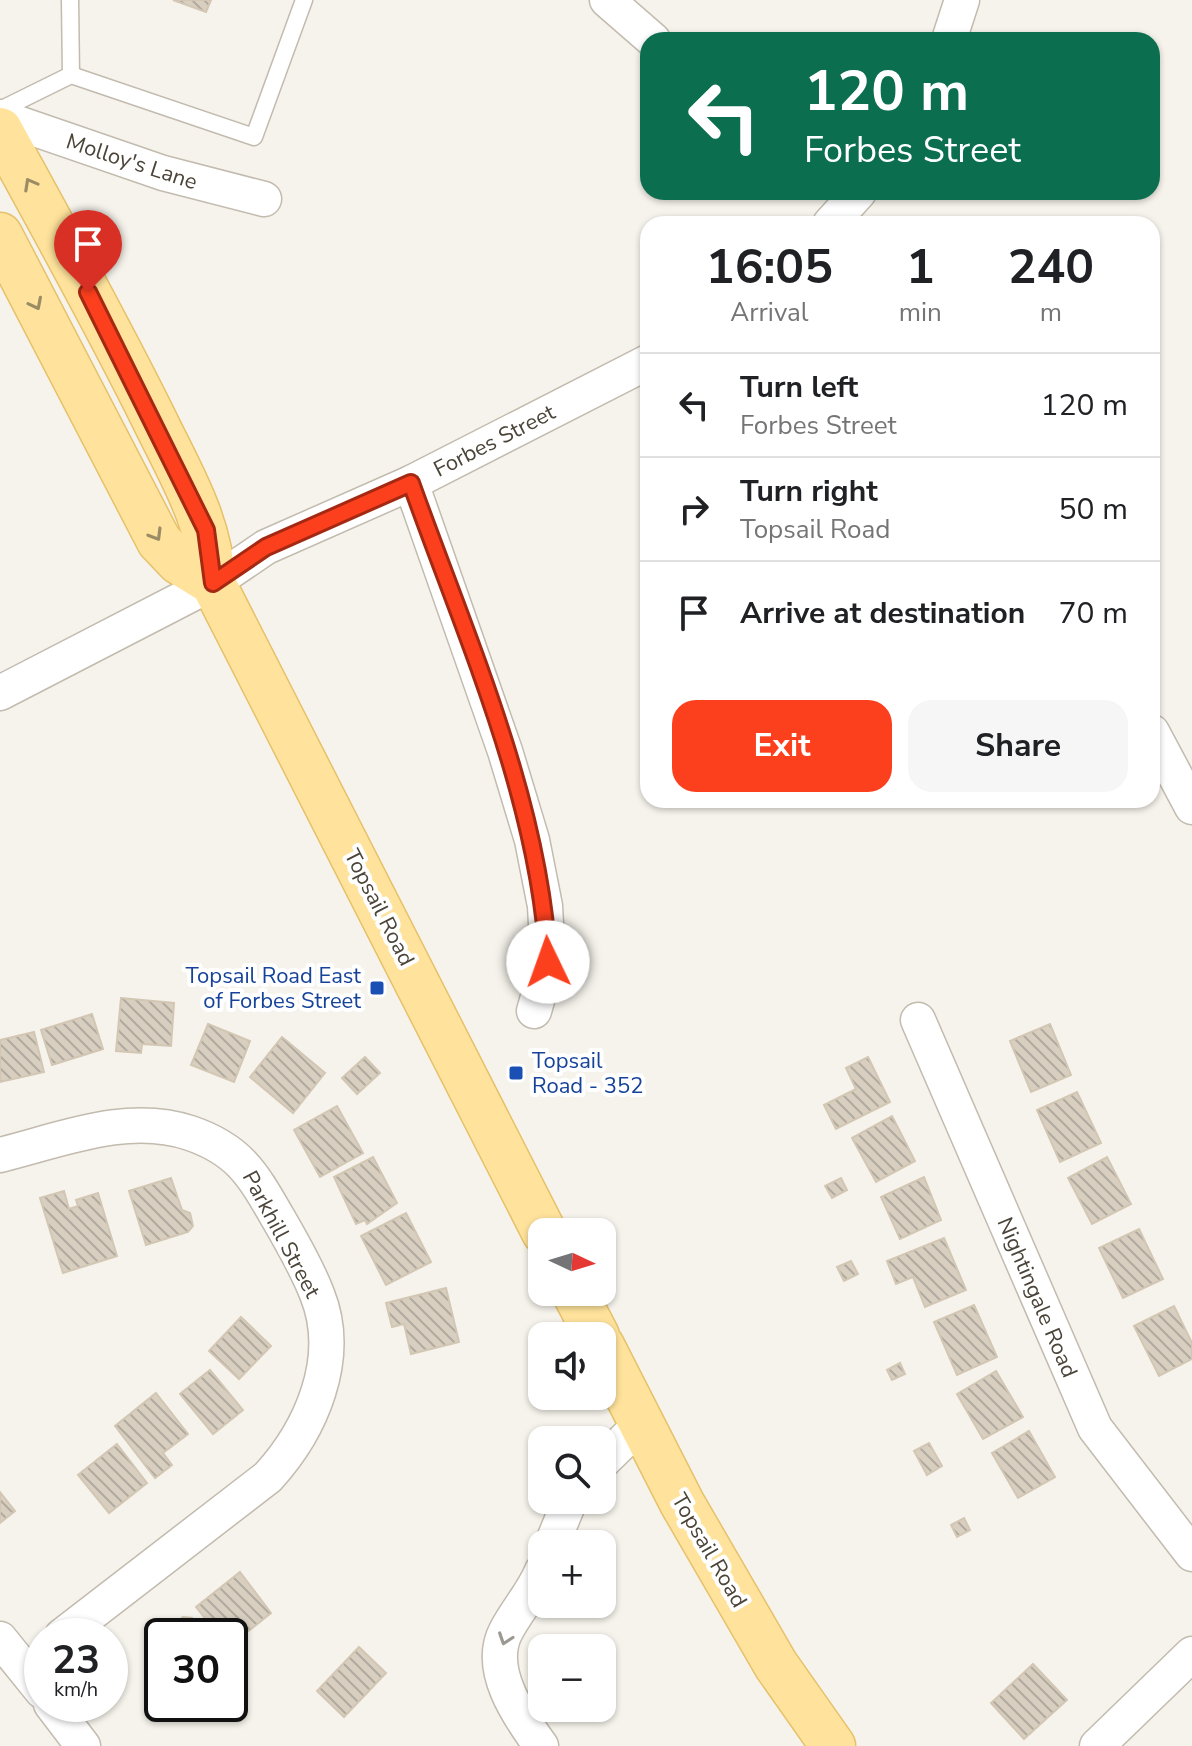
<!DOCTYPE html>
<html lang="en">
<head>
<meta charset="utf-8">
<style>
  :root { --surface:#fff; --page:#f6f6f6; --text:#202124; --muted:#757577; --line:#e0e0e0; --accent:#fc3f1d }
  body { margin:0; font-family:"Nunito Sans",sans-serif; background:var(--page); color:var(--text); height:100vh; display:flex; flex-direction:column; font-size:30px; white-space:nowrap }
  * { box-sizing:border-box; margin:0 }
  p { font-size:26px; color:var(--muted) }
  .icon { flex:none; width:44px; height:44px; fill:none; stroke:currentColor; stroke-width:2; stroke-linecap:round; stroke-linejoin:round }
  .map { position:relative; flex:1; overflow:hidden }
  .details { position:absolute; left:640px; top:216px; width:520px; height:592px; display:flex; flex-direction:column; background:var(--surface); border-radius:24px; box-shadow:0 2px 6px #0004 }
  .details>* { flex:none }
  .top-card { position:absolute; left:640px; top:32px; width:520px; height:168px; border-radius:24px; box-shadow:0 2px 6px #0004; background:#0b6e4f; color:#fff; overflow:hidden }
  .needle { width:52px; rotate:94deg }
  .fabs { position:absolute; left:528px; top:1218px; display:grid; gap:16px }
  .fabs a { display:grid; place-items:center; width:88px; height:88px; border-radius:16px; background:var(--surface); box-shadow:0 2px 6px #0004; font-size:40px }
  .speed { position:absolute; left:24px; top:1618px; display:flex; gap:16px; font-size:40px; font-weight:700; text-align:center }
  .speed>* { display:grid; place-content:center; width:104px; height:104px; border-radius:50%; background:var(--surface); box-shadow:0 2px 6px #0004; line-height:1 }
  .speed small { font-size:20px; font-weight:400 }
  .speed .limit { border:4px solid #111; border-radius:12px; background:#fff; color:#111 }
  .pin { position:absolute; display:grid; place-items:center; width:68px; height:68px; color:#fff; margin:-82px -34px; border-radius:50% 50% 50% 0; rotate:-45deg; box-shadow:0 0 8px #0007 }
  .pin .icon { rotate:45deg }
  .me { position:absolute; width:88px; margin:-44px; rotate:357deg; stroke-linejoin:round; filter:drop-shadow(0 0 6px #0008) }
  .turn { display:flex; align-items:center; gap:28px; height:168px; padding:0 32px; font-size:36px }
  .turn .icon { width:104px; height:104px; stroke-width:2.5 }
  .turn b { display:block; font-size:56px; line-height:68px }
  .eta { display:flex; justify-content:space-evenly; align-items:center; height:136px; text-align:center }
  .eta b { font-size:48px; font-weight:700; line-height:56px }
  .primary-button { display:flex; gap:16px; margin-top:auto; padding:16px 32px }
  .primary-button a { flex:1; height:92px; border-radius:24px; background:var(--accent); color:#fff; font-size:32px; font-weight:700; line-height:92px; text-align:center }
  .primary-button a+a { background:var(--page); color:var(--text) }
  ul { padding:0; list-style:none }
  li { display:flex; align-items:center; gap:24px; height:104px; padding:0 32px; border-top:2px solid var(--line) }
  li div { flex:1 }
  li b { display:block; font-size:30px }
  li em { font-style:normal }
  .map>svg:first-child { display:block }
</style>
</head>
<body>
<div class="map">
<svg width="1192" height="1746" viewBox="0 0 1192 1746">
  <defs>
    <pattern id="building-back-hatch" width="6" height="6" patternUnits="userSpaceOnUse" patternTransform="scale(2)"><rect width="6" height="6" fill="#d8cfc1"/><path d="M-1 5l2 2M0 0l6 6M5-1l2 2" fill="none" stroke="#b1aa9e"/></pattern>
  </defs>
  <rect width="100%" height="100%" fill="#f6f3ec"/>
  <g fill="url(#building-back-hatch)" stroke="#d3c7b4" stroke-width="2">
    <polygon points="173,0 211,0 206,12"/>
    <polygon points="121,998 174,1003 171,1046 142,1044 141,1053 116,1051"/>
    <polygon points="92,1014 103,1049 52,1065 41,1030"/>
    <polygon points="208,1024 250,1041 234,1082 191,1065"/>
    <polygon points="1050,1024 1071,1075 1031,1092 1010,1041"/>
    <polygon points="34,1032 44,1072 0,1082 0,1040"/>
    <polygon points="282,1037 325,1073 293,1113 250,1077"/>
    <polygon points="365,1057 380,1073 357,1094 342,1078"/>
    <polygon points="868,1057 890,1102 836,1129 824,1105 856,1089 846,1068"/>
    <polygon points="1077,1092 1101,1143 1060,1162 1037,1110"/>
    <polygon points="337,1106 363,1153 320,1177 294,1130"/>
    <polygon points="892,1116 915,1161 876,1182 852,1138"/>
    <polygon points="373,1157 397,1203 367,1224 365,1220 356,1224 334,1177"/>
    <polygon points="1107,1157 1131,1204 1092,1224 1068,1178"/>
    <polygon points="924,1177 941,1220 900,1239 881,1197"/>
    <polygon points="171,1178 182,1210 190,1213 193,1226 188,1232 146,1245 129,1191"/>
    <polygon points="841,1178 847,1190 832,1198 825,1186"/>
    <polygon points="64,1191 69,1209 78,1206 76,1200 98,1193 117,1256 63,1273 40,1198"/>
    <polygon points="406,1213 431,1262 386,1285 361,1236"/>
    <polygon points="1139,1229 1163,1279 1123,1298 1099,1248"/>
    <polygon points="944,1238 966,1290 925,1307 913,1277 896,1284 887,1261"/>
    <polygon points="851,1261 858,1274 844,1281 837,1267"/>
    <polygon points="446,1288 459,1342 411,1354 404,1324 392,1327 386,1303"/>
    <polygon points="974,1305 997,1357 957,1375 934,1322"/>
    <polygon points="1174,1306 1192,1343 1192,1359 1159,1376 1134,1326"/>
    <polygon points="241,1317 271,1346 239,1379 209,1351"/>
    <polygon points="900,1363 905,1374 892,1380 887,1370"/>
    <polygon points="210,1370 243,1410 213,1434 180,1394"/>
    <polygon points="996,1371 1023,1417 983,1439 957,1394"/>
    <polygon points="156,1393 188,1434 163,1453 172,1465 155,1478 115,1426"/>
    <polygon points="1029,1431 1055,1477 1018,1498 992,1453"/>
    <polygon points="929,1443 942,1466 927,1475 914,1451"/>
    <polygon points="117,1444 147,1483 109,1513 78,1475"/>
    <polygon points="0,1492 15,1511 0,1523"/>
    <polygon points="964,1518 970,1530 957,1537 951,1525"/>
    <polygon points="240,1572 271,1613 230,1646 230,1636 219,1636 196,1607"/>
    <polygon points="183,1617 192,1618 205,1636 174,1636 175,1623"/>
    <polygon points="162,1645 162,1668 151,1654"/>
    <polygon points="359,1647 386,1673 344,1717 317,1691"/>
    <polygon points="1033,1664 1067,1700 1024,1739 991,1703"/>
    <polygon points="238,1676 247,1688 238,1694 230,1681"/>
  </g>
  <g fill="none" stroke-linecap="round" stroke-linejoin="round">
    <g stroke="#c2bbae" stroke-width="19">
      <g id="service">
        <polyline points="70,0 71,75"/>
        <polyline points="0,110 71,75 254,137 304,0"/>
      </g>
    </g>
    <g stroke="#c2bbae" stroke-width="37">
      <g id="minor">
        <polyline points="607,0 653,40"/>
        <polyline points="949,40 962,0"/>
        <polyline points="0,117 163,173 264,199"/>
        <polyline points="830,224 859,192"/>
        <polyline points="411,483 505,751 532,840 545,906 548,962 534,1011"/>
        <polyline points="0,693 213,583 266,547 411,483 648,362"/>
        <polyline points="1152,732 1192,807"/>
        <polyline points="918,1020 1095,1428 1192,1554"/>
        <path d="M0,1155c61,-15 127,-43 190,-22 50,17 63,42 88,85 14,24 29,50 39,76 26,64 -6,136 -49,183l-206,159"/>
        <polyline points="602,1462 642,1423"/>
        <polyline points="552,1544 570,1500"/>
        <polyline points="0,1639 42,1691"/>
        <polyline points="51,1704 83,1746"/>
        <path d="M541,1746c-22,-30 -55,-77 -35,-115 11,-21 27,-38 36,-60"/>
        <polyline points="1097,1746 1192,1654"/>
      </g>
    </g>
    <g stroke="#e6c16a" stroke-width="47">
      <g id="primary">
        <path d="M0,130c52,95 105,190 153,287 26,54 58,105 60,166l331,649"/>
        <polyline points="0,235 159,541 179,562 213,583"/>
        <polyline points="574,1292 597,1336"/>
        <polyline points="602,1346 682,1503 776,1665 833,1746"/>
      </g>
    </g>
    <use href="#service" stroke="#fff" stroke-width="16"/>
    <use href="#minor" stroke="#fff" stroke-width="34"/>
    <use href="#primary" stroke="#ffe39c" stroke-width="44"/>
  </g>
  <defs><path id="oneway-chevron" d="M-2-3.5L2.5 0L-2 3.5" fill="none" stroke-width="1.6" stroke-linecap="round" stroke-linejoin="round" transform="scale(2)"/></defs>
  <g stroke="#9c8c66">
    <use href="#oneway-chevron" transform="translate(30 184) rotate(-119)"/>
    <use href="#oneway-chevron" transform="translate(36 304) rotate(63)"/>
    <use href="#oneway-chevron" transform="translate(156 535) rotate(59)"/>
  </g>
  <use stroke="#9c9892" href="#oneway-chevron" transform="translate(505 1639) rotate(109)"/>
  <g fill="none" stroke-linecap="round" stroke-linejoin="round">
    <g stroke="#a42913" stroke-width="20">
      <path id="route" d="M88,292l118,238 7,53 53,-36 145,-64c54,152 129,317 137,479"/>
    </g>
    <use href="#route" stroke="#fc3f1d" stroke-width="14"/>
  </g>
  <g fill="#1a4fb4" stroke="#fff" stroke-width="3">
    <rect x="369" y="980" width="16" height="16" rx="4"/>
    <rect x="508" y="1065" width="16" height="16" rx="4"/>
  </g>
  <g text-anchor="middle" stroke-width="8" stroke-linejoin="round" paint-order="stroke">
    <g font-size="22" fill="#4b4439" stroke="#fff">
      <text transform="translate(132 161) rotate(18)" y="8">Molloy's Lane</text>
      <text transform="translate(494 440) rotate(-27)" y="8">Forbes Street</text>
      <text transform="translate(380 907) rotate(63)" y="8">Topsail Road</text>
      <text transform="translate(282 1234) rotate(62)" y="8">Parkhill Street</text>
      <text transform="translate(1038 1297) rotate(67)" y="8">Nightingale Road</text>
      <text transform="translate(710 1550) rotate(60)" y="8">Topsail Road</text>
    </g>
    <g font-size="22" fill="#164399" stroke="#fff" text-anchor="end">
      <text x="361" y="983">Topsail Road East<tspan x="361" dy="25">of Forbes Street</tspan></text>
      <text x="532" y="1068" text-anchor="start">Topsail<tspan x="532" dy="25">Road - 352</tspan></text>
    </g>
  </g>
</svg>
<div class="fabs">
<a><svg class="needle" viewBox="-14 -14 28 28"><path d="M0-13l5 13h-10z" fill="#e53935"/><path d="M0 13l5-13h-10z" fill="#757577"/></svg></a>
<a><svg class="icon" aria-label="sound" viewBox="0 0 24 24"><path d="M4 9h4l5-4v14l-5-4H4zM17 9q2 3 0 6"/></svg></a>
<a><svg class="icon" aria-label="search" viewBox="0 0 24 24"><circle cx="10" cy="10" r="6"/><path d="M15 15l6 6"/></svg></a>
<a>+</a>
<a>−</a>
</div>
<div class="speed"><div>23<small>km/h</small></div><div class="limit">30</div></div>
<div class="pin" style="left:88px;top:292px;background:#d93025"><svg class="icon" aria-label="arrive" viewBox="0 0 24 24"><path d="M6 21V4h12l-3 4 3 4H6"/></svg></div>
<svg class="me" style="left:548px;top:962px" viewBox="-20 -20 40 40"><circle r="19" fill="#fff"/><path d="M0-13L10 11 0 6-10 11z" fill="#fc3f1d"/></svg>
<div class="top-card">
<div class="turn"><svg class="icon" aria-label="left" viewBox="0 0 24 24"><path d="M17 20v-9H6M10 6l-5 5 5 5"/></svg><div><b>120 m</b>Forbes Street</div></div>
</div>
<section class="details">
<div class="eta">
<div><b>16:05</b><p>Arrival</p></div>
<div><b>1</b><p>min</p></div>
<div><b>240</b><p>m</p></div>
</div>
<ul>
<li><svg class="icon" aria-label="left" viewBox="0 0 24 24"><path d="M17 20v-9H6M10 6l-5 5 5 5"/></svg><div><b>Turn left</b><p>Forbes Street</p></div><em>120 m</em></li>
<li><svg class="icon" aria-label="right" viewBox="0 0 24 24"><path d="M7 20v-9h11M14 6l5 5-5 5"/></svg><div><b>Turn right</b><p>Topsail Road</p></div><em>50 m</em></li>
<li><svg class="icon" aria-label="arrive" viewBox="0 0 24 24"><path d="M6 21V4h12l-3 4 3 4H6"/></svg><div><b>Arrive at destination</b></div><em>70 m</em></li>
</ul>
<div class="primary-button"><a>Exit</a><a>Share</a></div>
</section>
</div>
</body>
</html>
